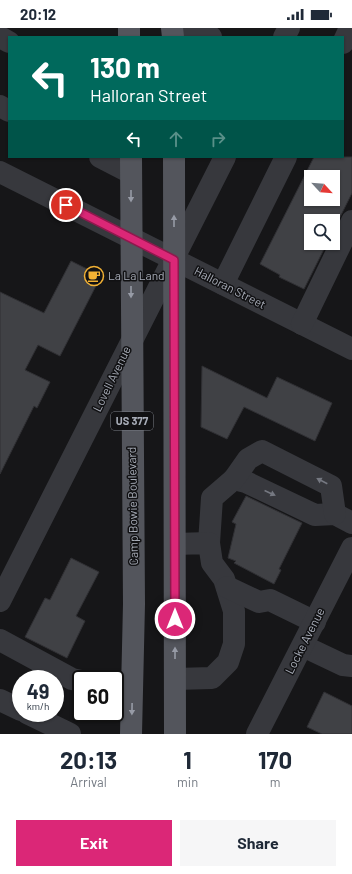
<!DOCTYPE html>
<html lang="en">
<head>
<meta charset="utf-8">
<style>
  :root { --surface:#fff; --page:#f6f6f7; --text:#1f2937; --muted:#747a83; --accent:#db2777 }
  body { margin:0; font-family:Barlow,sans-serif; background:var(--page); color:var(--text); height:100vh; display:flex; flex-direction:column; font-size:15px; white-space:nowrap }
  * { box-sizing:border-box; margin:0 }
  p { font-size:13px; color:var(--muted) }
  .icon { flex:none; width:22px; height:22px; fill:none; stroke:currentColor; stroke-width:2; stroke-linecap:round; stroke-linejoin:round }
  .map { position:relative; height:706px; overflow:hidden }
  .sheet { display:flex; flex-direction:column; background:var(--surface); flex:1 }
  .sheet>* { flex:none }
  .guide { position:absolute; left:8px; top:8px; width:336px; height:122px; border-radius:0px; box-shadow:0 1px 3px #0004; background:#00695c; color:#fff; overflow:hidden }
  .needle { width:26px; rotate:116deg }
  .tools { position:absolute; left:304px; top:142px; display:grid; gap:8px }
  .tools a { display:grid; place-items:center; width:36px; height:36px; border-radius:0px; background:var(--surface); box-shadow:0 1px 3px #0004; font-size:20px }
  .speed { position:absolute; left:12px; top:642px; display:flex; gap:8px; font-size:20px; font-weight:700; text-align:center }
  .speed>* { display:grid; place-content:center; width:52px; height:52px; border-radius:50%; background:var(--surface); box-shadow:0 1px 3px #0004; line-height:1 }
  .speed small { font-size:10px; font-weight:400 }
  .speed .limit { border:2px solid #111; border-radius:6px; background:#fff; color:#111 }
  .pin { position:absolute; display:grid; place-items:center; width:34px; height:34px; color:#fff; margin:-17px; border:2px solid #fff; border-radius:50%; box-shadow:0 1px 4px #0007 }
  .me { position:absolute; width:44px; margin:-22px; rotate:0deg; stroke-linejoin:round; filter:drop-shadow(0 0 3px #0008) }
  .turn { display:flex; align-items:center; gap:14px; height:84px; padding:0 16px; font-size:18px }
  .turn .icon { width:52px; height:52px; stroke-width:2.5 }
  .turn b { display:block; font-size:28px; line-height:34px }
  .lanes { display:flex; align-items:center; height:38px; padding:0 16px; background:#0003; justify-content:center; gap:20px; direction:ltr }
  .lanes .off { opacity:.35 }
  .eta { display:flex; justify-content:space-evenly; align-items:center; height:68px; text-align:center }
  .eta b { font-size:24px; font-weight:700; line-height:28px }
  .cta { display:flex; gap:8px; margin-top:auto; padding:8px 16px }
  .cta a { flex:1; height:46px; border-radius:0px; background:var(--accent); color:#fff; font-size:16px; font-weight:700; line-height:46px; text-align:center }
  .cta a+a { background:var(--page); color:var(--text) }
  .status { display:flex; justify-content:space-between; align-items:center; height:28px; padding:0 20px; background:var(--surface); direction:ltr }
  .status svg { height:11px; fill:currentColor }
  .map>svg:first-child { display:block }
</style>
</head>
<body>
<div class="status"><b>20:12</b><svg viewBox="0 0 49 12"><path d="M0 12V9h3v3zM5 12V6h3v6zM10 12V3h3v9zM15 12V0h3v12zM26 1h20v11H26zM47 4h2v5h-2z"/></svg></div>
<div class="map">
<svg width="352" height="706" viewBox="0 0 352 706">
  <rect width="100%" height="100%" fill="#161618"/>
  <g fill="#404145" stroke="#303034" fill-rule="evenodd">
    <path d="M314,129h38v36l-19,38v-10h-22v22h16l-23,46 -25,-12 1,-2 -20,-11zM311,149h22v22h-22z"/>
    <polygon points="71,233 101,248 60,328 38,317 25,342 50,354 37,380 34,378 0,446 0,264 44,285"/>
    <polygon points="202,338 267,370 277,349 332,375 315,413 244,379 227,411 201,399"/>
    <polygon points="246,468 302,495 279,541 281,542 274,556 234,535 236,533 228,530 236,496 232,494"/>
    <polygon points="71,530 99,544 76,588 85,593 67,630 25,609 45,570 50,572"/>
    <polygon points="324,664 352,678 352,706 322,706 307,699"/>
  </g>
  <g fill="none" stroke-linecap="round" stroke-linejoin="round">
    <g stroke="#37383d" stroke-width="22">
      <polyline points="191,0 211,9"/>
      <polyline points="0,9 9,14"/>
      <polyline points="284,9 289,0"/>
      <polyline points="343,15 350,0"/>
      <polyline points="0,78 9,83"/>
      <polyline points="100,129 131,145"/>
      <polyline points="0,144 352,321"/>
      <polyline points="223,256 286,129"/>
      <polyline points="302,296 352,193"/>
      <polyline points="234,451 246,454 315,487 335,486 352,495"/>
      <polyline points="209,515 212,470 234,451 248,431 262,423 331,458 335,486"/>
      <polyline points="175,516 209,515 212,535 224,551 234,583 234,616 228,634 212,650 175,651"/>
      <polyline points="227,559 259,574 270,572 315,594"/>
      <polyline points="0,573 225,129"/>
      <polyline points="0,612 72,651 81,653"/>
      <polyline points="303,618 343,637 352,638"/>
      <polyline points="115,656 132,656"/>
      <polyline points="0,672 21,682"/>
      <polyline points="27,685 70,706"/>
      <polyline points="257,706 352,520"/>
    </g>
    <g stroke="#53555c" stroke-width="22">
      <polyline points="129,0 129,9"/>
      <polyline points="172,0 173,9"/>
      <polyline points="131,129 134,576 131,706"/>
      <polyline points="174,129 175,706"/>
    </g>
  </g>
  <defs><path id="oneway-solid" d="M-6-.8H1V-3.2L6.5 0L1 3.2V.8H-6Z"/></defs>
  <g fill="#979ba6">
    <use href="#oneway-solid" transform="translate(131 168) rotate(90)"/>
    <use href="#oneway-solid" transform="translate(174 193) rotate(-90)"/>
    <use href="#oneway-solid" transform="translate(131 264) rotate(90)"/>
    <use href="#oneway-solid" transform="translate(175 625) rotate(-90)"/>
    <use href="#oneway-solid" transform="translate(132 681) rotate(91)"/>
  </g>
  <g fill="#757881">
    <use href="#oneway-solid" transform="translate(322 453) rotate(-153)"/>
    <use href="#oneway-solid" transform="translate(270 465) rotate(25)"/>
  </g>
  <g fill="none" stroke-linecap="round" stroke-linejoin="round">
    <g stroke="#8e194d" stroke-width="10">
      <polyline id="route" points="66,177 174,232 175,591"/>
    </g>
    <use href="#route" stroke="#db2777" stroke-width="7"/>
  </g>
  <defs>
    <g id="cafe-ring" transform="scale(1)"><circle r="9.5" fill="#111113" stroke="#f2b134" stroke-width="1.5"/><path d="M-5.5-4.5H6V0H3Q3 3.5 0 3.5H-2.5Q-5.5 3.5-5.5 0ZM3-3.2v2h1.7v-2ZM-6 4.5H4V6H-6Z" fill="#f2b134"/></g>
  </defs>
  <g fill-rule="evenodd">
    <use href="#cafe-ring" x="94" y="248"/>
  </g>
  <g text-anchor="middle" stroke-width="3" stroke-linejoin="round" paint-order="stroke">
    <rect fill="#111113" stroke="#7b7e86" stroke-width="1" x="111" y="384" width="42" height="18" rx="3"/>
    <g font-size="11" font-weight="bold" fill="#a8adb8">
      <text x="132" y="397">US 377</text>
    </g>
    <g font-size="12" fill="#a8adb8" stroke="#111113" text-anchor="start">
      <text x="108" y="252">La La Land</text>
    </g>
    <g font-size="12" fill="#a8adb8" stroke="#111113">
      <text transform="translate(230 260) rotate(27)" y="4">Halloran Street</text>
      <text transform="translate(112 351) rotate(-64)" y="4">Lovell Avenue</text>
      <text transform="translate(133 478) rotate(-91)" y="4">Camp Bowie Boulevard</text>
      <text transform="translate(305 613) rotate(-63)" y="4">Locke Avenue</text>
    </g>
  </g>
</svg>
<div class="tools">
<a><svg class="needle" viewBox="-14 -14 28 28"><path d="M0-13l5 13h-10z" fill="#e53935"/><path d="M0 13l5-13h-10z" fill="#747a83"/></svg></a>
<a><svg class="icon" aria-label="search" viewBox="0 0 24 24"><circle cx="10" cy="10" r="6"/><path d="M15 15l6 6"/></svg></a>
</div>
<div class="speed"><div>49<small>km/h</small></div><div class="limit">60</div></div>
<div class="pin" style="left:66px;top:177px;background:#d93025"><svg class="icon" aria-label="arrive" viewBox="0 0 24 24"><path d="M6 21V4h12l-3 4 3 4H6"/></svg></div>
<svg class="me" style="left:175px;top:591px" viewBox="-20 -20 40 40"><circle r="17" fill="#db2777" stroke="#fff" stroke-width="3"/><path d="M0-11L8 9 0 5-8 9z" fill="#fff"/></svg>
<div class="guide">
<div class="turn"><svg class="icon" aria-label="left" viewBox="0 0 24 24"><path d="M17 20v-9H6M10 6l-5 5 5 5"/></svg><div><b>130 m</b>Halloran Street</div></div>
<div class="lanes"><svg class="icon" aria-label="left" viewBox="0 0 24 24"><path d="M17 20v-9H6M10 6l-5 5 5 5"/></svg><svg class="icon off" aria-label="ahead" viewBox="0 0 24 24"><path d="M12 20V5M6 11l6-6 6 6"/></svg><svg class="icon off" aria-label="right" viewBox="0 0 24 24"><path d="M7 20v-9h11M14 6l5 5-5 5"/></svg></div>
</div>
</div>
<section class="sheet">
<div class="eta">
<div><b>20:13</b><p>Arrival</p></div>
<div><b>1</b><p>min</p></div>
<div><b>170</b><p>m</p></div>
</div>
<div class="cta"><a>Exit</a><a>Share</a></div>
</section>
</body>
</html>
